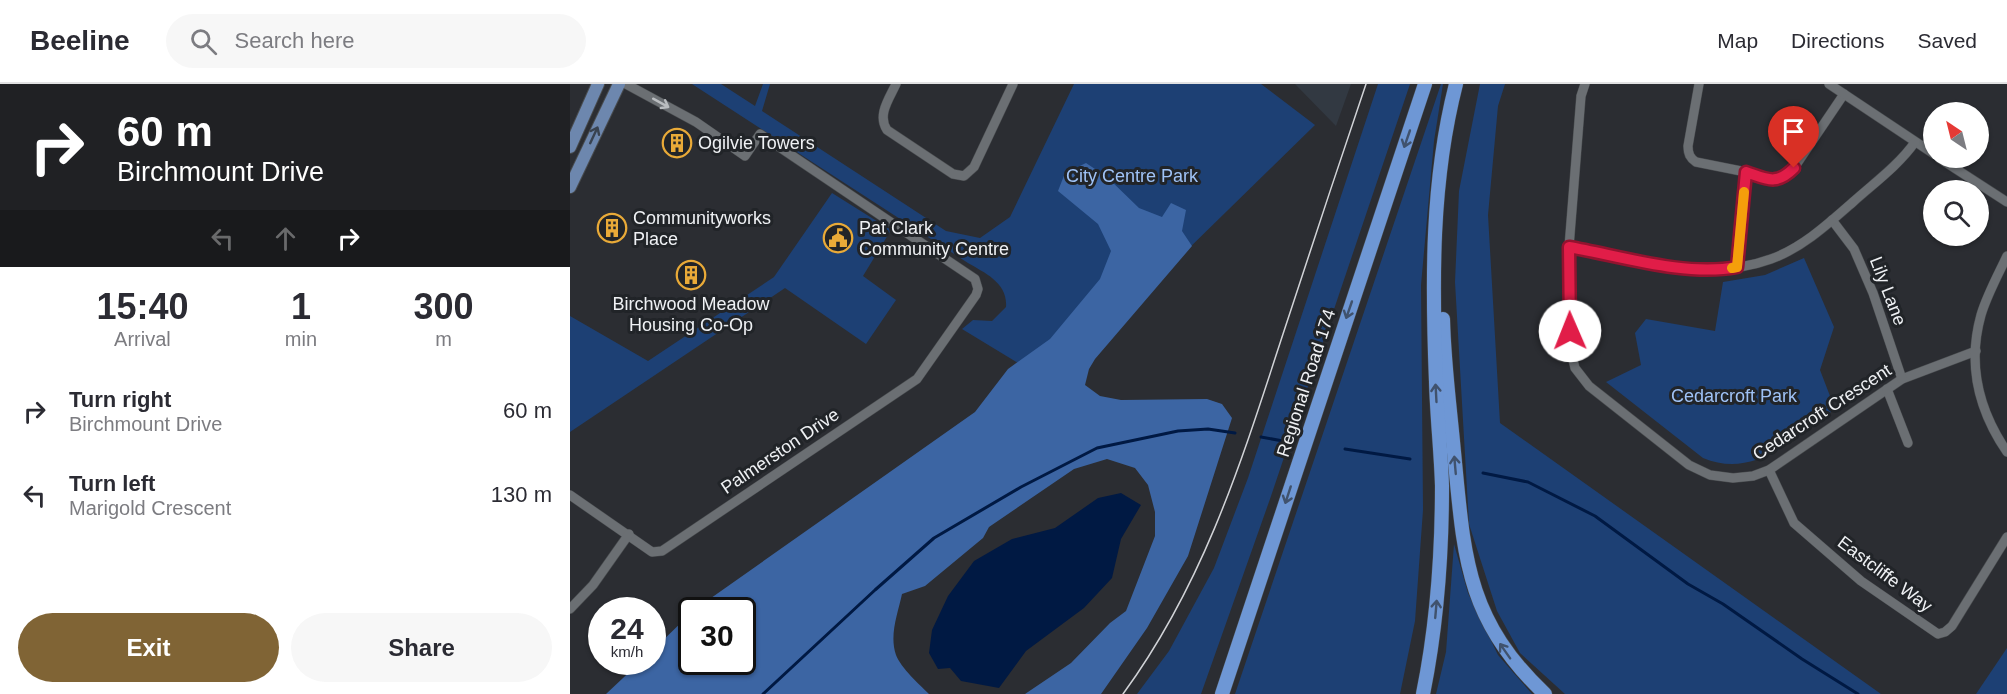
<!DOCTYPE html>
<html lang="en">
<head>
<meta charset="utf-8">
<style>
  :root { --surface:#fff; --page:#f7f7f7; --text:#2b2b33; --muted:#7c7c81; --line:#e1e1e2; --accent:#806435 }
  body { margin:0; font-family:Helvetica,sans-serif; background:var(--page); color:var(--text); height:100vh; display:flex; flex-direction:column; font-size:22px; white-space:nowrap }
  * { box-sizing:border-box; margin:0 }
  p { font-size:20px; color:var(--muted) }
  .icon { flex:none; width:33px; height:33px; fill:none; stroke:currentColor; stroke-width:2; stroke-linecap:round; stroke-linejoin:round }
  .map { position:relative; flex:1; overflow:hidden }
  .drawer { display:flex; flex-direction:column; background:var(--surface); width:570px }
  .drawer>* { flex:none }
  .hud { background:#202124; color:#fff; overflow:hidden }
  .needle { width:39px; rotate:325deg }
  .fabs { position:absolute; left:1353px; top:18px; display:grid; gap:12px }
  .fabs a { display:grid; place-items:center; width:66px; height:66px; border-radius:50%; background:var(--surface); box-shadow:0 2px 4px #0004; font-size:30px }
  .speed { position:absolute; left:18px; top:513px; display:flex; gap:12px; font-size:30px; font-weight:700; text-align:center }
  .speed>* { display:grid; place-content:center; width:78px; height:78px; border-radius:50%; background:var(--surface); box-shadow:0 2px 4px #0004; line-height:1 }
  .speed small { font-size:15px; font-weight:400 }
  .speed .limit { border:3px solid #111; border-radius:9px; background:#fff; color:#111 }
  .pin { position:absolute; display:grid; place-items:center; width:51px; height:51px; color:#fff; margin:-62px -26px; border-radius:50% 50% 50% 0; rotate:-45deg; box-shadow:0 0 6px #0007 }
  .pin .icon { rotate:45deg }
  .me { position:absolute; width:66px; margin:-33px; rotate:359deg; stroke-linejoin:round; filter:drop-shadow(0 0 4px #0008) }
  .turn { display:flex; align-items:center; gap:21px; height:126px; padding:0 18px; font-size:27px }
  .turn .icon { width:78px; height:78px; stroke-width:2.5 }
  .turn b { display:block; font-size:42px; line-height:51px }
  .lanes { display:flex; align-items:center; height:57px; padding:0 18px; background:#0003; justify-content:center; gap:30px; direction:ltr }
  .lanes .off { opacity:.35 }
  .eta { display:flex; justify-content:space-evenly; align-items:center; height:102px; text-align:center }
  .eta b { font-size:36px; font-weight:700; line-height:42px }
  .cta { display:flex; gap:12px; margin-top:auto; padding:12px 18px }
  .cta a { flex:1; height:69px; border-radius:36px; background:var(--accent); color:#fff; font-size:24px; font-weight:700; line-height:69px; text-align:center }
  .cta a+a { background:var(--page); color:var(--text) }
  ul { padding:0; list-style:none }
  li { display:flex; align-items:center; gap:18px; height:84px; padding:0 18px }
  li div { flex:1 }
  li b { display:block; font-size:22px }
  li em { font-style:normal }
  header { display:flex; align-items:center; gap:36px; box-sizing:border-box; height:84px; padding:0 30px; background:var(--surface); border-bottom:2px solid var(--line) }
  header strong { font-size:28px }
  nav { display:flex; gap:33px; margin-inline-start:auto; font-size:21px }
  .search { width:420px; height:54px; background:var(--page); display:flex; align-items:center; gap:15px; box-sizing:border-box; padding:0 21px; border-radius:33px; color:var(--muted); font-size:22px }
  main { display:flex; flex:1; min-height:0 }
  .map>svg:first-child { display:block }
</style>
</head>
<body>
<header>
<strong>Beeline</strong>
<div class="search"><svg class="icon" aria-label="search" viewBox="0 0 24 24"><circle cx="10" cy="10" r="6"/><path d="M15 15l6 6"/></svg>Search here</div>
<nav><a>Map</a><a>Directions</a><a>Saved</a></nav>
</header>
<main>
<section class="drawer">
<div class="hud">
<div class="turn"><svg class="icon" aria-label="right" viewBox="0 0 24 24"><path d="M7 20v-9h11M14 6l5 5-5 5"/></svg><div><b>60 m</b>Birchmount Drive</div></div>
<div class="lanes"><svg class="icon off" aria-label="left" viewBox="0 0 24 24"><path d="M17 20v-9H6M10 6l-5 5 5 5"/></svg><svg class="icon off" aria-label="ahead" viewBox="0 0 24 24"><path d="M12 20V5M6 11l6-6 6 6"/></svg><svg class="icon" aria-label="right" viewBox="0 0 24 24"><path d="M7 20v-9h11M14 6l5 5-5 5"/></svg></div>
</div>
<div class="eta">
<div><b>15:40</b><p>Arrival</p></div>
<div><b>1</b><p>min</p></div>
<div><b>300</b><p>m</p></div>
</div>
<ul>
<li><svg class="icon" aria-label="right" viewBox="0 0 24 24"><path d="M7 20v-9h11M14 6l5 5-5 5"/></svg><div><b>Turn right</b><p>Birchmount Drive</p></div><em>60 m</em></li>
<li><svg class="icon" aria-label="left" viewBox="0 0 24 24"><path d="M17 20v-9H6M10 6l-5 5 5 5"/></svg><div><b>Turn left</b><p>Marigold Crescent</p></div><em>130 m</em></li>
</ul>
<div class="cta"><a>Exit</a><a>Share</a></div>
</section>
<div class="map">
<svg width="1437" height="610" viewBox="0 0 1437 610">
  <rect width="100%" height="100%" fill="#2b2d32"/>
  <polygon fill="#323942" points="725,0 781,0 766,42"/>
  <g fill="#1d4074">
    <path d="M122,0h29l34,22 8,-22h7l-8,27 184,120 34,7 30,-21 64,-133h187l54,41 -264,258 -89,-54 11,-9 19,1 14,-14c2,-24 -21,-34 -38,-44z"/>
    <polygon points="808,0 840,0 700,415 631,610 567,610 599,567 644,484 678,394"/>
    <polygon points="871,0 873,0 864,57 851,201 853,426 845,537 830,610 665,610"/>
    <polygon points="910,0 935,0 928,22 918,131 930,339 1311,610 995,610 950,569 927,527 899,440 885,198 889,107"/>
    <polygon points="262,109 321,146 293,192 326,216 296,260 215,204 0,348 0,232 78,277 204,193"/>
    <path d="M1234,174l30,69 -14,43 15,39c-40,28 -80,71 -132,49l-97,-76 35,-17 -6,-32 11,-14 69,12 8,-49 42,-7z"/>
    <polygon points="884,460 898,509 928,571 962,610 866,610 876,568"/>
    <polygon points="1437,564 1437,610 1406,610"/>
  </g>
  <path fill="#3c65a3" d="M516,79l21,14 32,31 23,9 9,-14 15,7 -4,21 10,15 -97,113 -6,10 -4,16 15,11 21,4 86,-1 15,5 10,14 -44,138 -41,72 -46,66h-76l46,-31 39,-40 16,-12 29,-75v-24l-7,-27 -13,-17 -28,-9 -33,10 -85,58 -6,11 -58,48 -23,8c-4,19 -13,41 -6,61 5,13 23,29 33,39h-323l34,-32h12l1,-12 38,-37 1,49h50v-52h-48l281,-198 33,-43 42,-30 50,-60 11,-28 -13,-27 -40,-33 7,-18z"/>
  <polygon fill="#001943" points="551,409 571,421 551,455 542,494 514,524 456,567 429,604 391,597 380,584 368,585 359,569 362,546 378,512 404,477 442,455 485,444 528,414"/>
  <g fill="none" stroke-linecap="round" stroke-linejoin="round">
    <g stroke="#001943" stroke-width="3">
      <polyline points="691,353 713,357"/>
      <polyline points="775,365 840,375"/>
      <polyline points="913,389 958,398 1025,432 1118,500 1153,520 1232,575 1288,610"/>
      <polyline points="193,610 305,506 364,454 451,403 527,364 608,347 638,345 665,349"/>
    </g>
    <g stroke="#484b4e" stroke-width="10">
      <g id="minor">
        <path d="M326,0c-7,15 -19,31 -9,46l66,44 11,2 10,-9 39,-83"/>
        <polyline points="1015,0 1011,12 999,163 1001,268 1005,284 1019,302 1119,381 1140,391 1163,394 1183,392 1199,386 1332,295 1406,267"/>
        <path d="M1129,0l-11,62c0,8 2,12 8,16l50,10 25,8 12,-2 11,-10 50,-74"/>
        <polyline points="1259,0 1364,70"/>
        <polyline points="1369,74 1437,118"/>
        <polyline points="1262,136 1284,165 1303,209 1332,295"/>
        <path d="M999,163c65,12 137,36 202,12 31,-11 57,-35 82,-57 20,-18 46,-37 62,-60"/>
        <path d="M1437,172c-9,19 -20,39 -26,59 -14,50 -2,96 26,137"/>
        <polyline points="1167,183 1176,88"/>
        <polyline points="1317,305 1338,359"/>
        <polyline points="1199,386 1224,439 1291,497 1368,550 1375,548 1382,542 1437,453"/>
        <polyline points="0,411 82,468 92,467 347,295 406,211 408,205 405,195 190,50 175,72 126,38 56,0"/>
        <polyline points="0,525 23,501 59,450"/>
      </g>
    </g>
    <g stroke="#484b4e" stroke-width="14">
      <g id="major">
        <polyline points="0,63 28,0"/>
        <polyline points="0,103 49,0"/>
      </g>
    </g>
    <g stroke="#484b4e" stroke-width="15">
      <g id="highway">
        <path d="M873,235c1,45 7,89 11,133 10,102 11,167 91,242"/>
        <polyline points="652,610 855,0"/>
        <path d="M853,610c14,-69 19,-138 19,-208 -1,-34 -5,-69 -6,-104 -4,-100 -5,-201 20,-298"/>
      </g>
    </g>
    <use href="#minor" stroke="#6b6f73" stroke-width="9"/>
    <use href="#major" stroke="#6d87ae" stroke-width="12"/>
    <use href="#highway" stroke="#6e97d5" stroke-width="14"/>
    <path stroke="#d1d3d7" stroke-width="1.5" d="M553,610c81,-111 118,-231 160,-360 27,-83 55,-167 83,-250"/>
  </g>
  <defs><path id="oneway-shaft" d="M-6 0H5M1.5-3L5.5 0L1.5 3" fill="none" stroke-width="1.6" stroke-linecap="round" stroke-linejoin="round" transform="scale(1.5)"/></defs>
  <use stroke="#babdc0" href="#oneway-shaft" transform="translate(91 19) rotate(29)"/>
  <use stroke="#384250" href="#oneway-shaft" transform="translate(24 51) rotate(-65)"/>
  <g stroke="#40526d">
    <use href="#oneway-shaft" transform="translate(837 55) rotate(109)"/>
    <use href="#oneway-shaft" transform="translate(779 226) rotate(109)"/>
    <use href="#oneway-shaft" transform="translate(866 309) rotate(-93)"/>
    <use href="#oneway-shaft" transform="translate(885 381) rotate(-95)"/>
    <use href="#oneway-shaft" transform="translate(718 411) rotate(108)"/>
    <use href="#oneway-shaft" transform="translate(866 525) rotate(-85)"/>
    <use href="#oneway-shaft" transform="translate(935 567) rotate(-125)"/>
  </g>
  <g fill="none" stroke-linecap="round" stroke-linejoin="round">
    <g stroke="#92132f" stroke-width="15">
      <path id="route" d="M1000,247l-1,-84c51,9 117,30 168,20l9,-95c21,7 30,14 48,-4"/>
    </g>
    <use href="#route" stroke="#e11d48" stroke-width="10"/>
    <polyline stroke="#f59e0b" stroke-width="10" points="1162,184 1167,183 1174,108"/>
  </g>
  <defs>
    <g id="building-ring" transform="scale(1.5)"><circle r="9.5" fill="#212428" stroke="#e9aa38" stroke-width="1.5"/><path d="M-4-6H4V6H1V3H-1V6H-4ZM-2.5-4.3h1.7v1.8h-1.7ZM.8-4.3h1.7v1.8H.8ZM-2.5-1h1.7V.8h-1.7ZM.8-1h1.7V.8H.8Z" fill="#e9aa38"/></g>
    <g id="civic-ring" transform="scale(1.5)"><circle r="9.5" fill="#212428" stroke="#e9aa38" stroke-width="1.5"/><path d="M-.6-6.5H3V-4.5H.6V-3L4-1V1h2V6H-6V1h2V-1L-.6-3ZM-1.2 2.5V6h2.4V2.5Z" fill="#e9aa38"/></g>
  </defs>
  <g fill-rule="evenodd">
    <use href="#building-ring" x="107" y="59"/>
    <use href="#building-ring" x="42" y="144"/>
    <use href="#civic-ring" x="268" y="154"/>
    <use href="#building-ring" x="121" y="191"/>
  </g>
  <g text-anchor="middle" stroke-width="6" stroke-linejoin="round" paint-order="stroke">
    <g font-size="18" fill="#eff1f4" stroke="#212428" text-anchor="start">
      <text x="128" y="65">Ogilvie Towers</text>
      <text x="63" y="140">Communityworks<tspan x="63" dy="21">Place</tspan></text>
      <text x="289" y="150">Pat Clark<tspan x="289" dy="21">Community Centre</tspan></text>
      <text x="121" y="226" text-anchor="middle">Birchwood Meadow<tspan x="121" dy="21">Housing Co-Op</tspan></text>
    </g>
    <g font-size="18" fill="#9fc2f6" stroke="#212428">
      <text x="562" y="98">City Centre Park</text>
      <text x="1164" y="318">Cedarcroft Park</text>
    </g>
    <g font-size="18" fill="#eff1f4" stroke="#212428">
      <text transform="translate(1318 207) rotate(69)" y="6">Lily Lane</text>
      <text transform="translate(736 299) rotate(-72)" y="6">Regional Road 174</text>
      <text transform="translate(1252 328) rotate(-33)" y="6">Cedarcroft Crescent</text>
      <text transform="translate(210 367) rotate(-34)" y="6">Palmerston Drive</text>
      <text transform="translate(1315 490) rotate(37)" y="6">Eastcliffe Way</text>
    </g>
  </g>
</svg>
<div class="fabs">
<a><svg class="needle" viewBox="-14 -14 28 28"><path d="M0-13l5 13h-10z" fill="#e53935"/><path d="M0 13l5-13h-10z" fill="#7c7c81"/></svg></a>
<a><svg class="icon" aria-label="search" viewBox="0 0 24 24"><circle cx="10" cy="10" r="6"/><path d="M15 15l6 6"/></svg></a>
</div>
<div class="speed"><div>24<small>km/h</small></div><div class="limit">30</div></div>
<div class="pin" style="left:1224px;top:84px;background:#d93025"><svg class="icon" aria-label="arrive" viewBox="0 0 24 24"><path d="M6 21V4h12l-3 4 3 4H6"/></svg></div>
<svg class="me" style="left:1000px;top:247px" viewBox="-20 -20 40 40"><circle r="19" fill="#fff"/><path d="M0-13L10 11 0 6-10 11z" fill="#e11d48"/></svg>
</div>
</main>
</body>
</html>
